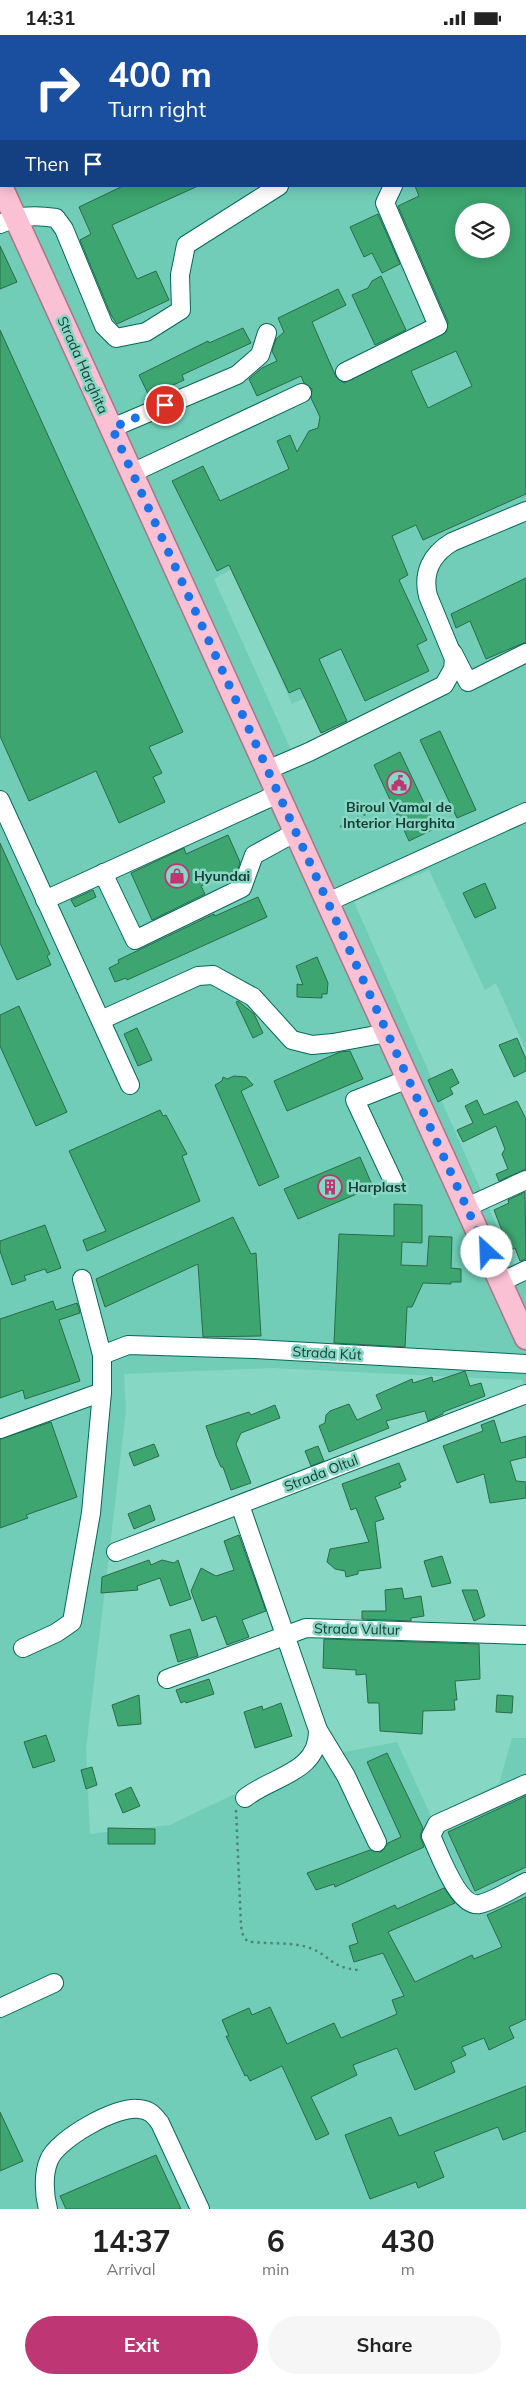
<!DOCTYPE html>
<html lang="en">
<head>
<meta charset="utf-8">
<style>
  :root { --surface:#fff; --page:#f6f6f6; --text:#222; --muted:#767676; --accent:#be3673 }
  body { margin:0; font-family:Mulish,sans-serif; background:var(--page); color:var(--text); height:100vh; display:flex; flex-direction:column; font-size:19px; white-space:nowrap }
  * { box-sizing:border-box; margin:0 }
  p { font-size:16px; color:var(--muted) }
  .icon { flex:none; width:28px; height:28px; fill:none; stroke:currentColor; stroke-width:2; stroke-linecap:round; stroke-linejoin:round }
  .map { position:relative; height:2174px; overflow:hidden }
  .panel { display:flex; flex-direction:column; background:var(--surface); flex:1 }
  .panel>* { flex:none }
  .top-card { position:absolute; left:0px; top:0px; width:526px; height:152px; box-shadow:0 2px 12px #0003; background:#1a4fa0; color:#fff; overflow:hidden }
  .controls { position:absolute; left:455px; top:168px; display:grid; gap:10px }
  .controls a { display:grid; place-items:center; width:55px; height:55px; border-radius:50%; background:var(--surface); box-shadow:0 2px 12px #0003; font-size:25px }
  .pin { position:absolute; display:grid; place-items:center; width:42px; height:42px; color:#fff; margin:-21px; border:2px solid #fff; border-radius:50%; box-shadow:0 1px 5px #0007 }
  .me { position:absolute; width:55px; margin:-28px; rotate:335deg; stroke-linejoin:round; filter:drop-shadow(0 0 4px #0008) }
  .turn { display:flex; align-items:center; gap:18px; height:105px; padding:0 25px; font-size:22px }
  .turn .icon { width:65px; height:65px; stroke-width:2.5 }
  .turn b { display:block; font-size:35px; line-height:42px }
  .then { display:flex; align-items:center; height:48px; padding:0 25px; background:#0003; gap:10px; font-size:19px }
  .eta { display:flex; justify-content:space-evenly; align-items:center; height:85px; text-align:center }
  .eta b { font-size:30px; font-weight:700; line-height:35px }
  .primary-button { display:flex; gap:10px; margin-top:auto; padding:10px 25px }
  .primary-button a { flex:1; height:58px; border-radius:30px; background:var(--accent); color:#fff; font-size:20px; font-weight:700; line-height:58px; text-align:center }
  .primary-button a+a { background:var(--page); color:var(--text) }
  .status { display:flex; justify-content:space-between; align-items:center; height:35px; padding:0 25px; background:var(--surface); direction:ltr }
  .status svg { height:14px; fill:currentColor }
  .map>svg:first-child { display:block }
</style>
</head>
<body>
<div class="status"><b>14:31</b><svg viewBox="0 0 49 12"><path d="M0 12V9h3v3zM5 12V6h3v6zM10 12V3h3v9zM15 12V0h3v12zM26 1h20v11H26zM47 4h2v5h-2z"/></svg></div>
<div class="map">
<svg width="526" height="2174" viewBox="0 0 526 2174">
  <rect width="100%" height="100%" fill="#86d7c4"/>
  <path fill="#71cdb7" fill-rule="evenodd" d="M77,0h449v1016l-30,-68 -11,7 -56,-120 -75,32 166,377 6,-3v112l-4,-8 -249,-12 -149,6 2,37 -40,338 4,85 80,-9 138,-66 89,-17 34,74 68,-32 13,-46h14v471h-526v-2152l1,129h524v-150h-452zM464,176h37v38h-37zM232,534l60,135 14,-7 17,38 -32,15 -77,-171z"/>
  <g fill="#3da670" stroke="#2c6a49" fill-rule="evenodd">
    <polygon points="123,151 198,151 112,190 137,244 156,236 169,265 117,289 111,280 80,205 91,199 79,172"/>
    <path d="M415,151h111v308l-103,46 -7,-15 -24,11 16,39 -9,5 28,60 -10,5 12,26 -64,30 -24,-52 -22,10 28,62 -26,12 -21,-45 -11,5 -60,-128 -12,6 -45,-90 31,-15 17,35 69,-32 -12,-28 13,-6 7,17 12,-21 9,-3 2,-11 -9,-19 1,-9 -8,-6 -3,-7 -44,20 -8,-17 13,-11 15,-7 -5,-10 4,-12 8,-7 -6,-14 60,-29 8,16 -34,17 24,55 8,6 102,-51 2,-10 -50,-116 21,-10zM464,176h37v38h-37zM456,316l16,35 -44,22 -17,-37z"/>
    <polygon points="378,179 400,229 382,238 372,218 364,222 350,192"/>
    <polygon points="0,211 17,247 0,254"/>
    <polygon points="381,241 406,295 375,310 352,260 368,253 372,246"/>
    <polygon points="243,293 251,308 182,340 184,345 171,351 173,354 151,365 139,340 208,306 209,308"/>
    <polygon points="0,295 183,697 149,712 162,738 153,742 165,767 119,788 96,736 29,766 0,701"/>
    <polygon points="526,543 526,607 486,624 470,586 456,593 451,579"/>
    <polygon points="440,696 476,775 457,783 420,705"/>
    <polygon points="400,717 436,793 409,806 374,730"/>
    <polygon points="228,800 240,827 238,834 201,851 205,859 152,885 131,838 184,813 186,819"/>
    <polygon points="0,808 50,919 47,921 51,930 17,945 0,908"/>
    <polygon points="485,848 496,873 475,883 463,858"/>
    <polygon points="93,855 96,862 75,872 71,865"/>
    <polygon points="258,862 267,882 127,945 126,943 115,947 109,933 119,928 118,925 214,879 215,881"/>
    <polygon points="317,922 328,948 327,959 322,959 322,963 297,962 297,949 303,950 296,931"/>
    <polygon points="238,966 254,979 263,998 253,1003 236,967"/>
    <polygon points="19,971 67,1077 36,1091 0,1011 0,980"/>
    <polygon points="137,993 152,1025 138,1031 124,999"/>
    <polygon points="517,1003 526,1024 526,1036 514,1042 499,1010"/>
    <polygon points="350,1016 363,1044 287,1076 274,1046 340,1017"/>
    <polygon points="452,1034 459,1048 450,1053 453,1059 438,1067 428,1045"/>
    <polygon points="234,1041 246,1042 253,1050 241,1056 279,1142 259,1151 215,1050 222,1046 223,1042 227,1044"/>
    <polygon points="477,1065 484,1080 517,1066 526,1084 526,1134 499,1146 496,1139 508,1134 502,1119 505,1114 496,1091 463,1107 457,1095 473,1088 465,1071"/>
    <polygon points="160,1075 163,1081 166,1080 187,1119 182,1121 200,1166 87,1216 83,1205 106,1196 69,1116"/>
    <polygon points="360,1122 373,1152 298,1184 284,1154"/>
    <polygon points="525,1157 526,1224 520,1226 515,1213 510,1216 494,1175 509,1168 508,1165"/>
    <polygon points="394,1169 422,1170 422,1208 402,1207 401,1230 427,1231 429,1201 452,1202 451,1233 461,1234 461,1247 451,1247 451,1249 423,1248 412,1272 407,1272 405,1312 334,1308 339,1199 394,1201"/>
    <polygon points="233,1182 251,1219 256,1218 261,1301 203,1302 198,1229 105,1272 96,1244"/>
    <polygon points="45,1190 61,1233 47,1238 45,1234 24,1241 26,1245 12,1250 0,1216 0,1206"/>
    <polygon points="53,1266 56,1275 77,1268 80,1278 59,1285 80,1346 25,1364 23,1355 0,1363 0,1284"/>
    <polygon points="465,1336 470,1351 481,1348 485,1361 443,1377 443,1379 428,1386 425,1376 386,1386 389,1393 329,1417 319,1391 325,1388 326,1380 330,1376 349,1369 357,1385 382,1374 376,1360 412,1344 413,1348 432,1342 433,1347"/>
    <polygon points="275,1370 280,1383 241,1398 236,1409 251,1448 231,1455 223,1432 221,1432 216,1421 206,1391 249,1377 251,1380"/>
    <polygon points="494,1385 501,1408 526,1401 526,1422 510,1426 516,1446 526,1447 526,1463 490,1468 484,1439 457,1448 443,1411 483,1396 481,1390"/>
    <polygon points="51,1387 77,1462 26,1480 28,1483 0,1493 0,1404"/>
    <polygon points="154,1409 159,1421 134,1431 129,1418"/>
    <polygon points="318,1411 324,1426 311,1431 305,1416"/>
    <polygon points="399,1428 406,1445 399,1448 401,1452 375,1462 384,1484 375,1487 381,1533 358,1536 358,1539 346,1542 345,1536 335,1534 327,1527 330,1514 369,1507 356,1473 351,1475 342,1449"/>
    <polygon points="150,1470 155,1485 134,1494 128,1479"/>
    <polygon points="239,1500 266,1576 242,1585 249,1602 227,1610 216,1581 202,1586 191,1556 201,1533 216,1541 234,1535 224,1506"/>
    <polygon points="442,1521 451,1548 432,1552 424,1526"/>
    <polygon points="149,1525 151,1530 162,1525 174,1528 178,1525 191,1564 170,1571 160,1543 137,1551 138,1555 101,1558 102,1542"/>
    <polygon points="402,1553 404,1564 421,1561 424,1581 411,1583 411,1586 362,1584 362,1576 386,1576 385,1555"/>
    <polygon points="462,1555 477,1555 485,1581 474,1586"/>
    <polygon points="190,1594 198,1621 178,1627 170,1600"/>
    <polygon points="324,1604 479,1609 480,1644 455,1646 457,1665 454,1665 455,1675 423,1676 422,1699 380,1696 379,1668 368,1668 366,1639 356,1640 356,1635 323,1633"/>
    <polygon points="209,1644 214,1659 186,1668 185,1666 181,1668 176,1655"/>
    <polygon points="139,1660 141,1689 118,1691 112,1670"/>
    <polygon points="497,1660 513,1661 512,1678 496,1677"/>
    <polygon points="281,1668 292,1701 255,1713 244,1677 262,1671 263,1675"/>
    <polygon points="46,1700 55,1726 33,1733 24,1707"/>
    <polygon points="387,1718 423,1793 420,1801 424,1812 335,1852 334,1849 316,1855 307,1838 370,1815 381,1817 388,1808 401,1802 367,1727"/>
    <polygon points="92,1732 97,1750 86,1754 81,1735"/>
    <polygon points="131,1752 140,1771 123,1778 115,1759"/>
    <polygon points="526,1761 526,1832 475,1856 448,1797"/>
    <polygon points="108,1793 155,1794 155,1809 108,1809"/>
    <polygon points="444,1853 455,1868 388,1897 415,1947 472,1920 474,1924 502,1912 487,1880 526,1862 526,1984 509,1992 514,2003 489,2015 484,2003 462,2012 466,2020 451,2027 455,2037 415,2055 397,2013 353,2030 357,2040 311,2062 329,2099 316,2105 282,2031 250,2046 247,2040 245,2041 226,2001 229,2001 222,1985 249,1973 252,1980 270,1972 287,2009 334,1988 341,2003 397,1979 392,1965 404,1961 383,1918 354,1927 349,1911 358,1908 352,1889 395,1870 397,1874"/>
    <polygon points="526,2051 526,2096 503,2105 498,2092 434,2117 444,2142 418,2153 416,2147 370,2164 345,2100 391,2082 399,2101"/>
    <polygon points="0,2077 23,2126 0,2136"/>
    <polygon points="156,2120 181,2174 66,2174 60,2161"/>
  </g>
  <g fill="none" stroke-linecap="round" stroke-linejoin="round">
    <g stroke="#056959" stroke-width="20">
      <g id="minor">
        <polyline points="291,0 292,1"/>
        <polyline points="88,1 92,0"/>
        <polyline points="494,1 497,0"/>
        <polyline points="0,31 1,31"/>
        <polyline points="0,110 1,109"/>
        <path d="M0,189c19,-9 36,-9 56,-6l8,11 40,97 12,12 30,-6 35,-22 -1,-35 6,-30 93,-59"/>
        <polyline points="345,337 438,291 385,168 393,151"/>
        <polyline points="112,393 237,340 260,320 267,298"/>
        <polyline points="132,438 302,358"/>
        <polyline points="453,618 468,647 526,618"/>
        <path d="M267,735l42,-18 135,-67 9,-16 1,-10 -26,-63c-6,-24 4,-42 24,-54l74,-31"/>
        <polyline points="0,765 130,1050"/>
        <polyline points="103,838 135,905 242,853 254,820 296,797"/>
        <polyline points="45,865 278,759"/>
        <polyline points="328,867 526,777"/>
        <polyline points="101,985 198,941 213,940 253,962 292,1005 312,1010 333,1008 387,998"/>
        <polyline points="394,1148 355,1065 408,1044"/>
        <polyline points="467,1172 526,1145"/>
        <polyline points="501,1247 526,1235"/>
        <polyline points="102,1320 128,1310 254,1314 526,1329"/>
        <polyline points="0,1394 102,1357"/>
        <path d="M240,1470l78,225c1,43 -46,46 -73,68"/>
        <polyline points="116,1517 526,1359"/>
        <polyline points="23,1613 56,1598 72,1587 91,1478 102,1357 102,1320 82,1244"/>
        <polyline points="167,1644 306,1593 526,1600"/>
        <polyline points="318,1695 346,1741 377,1807"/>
        <path d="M526,1749l-89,40 -6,12c8,16 27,73 49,68 16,-4 32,-15 46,-22"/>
        <polyline points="0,1973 54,1948"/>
        <path d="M48,2174c-4,-15 -5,-35 1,-49 8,-21 69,-55 90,-51 11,1 15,6 21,14l40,86"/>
      </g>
    </g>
    <g stroke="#a97689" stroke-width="25">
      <polyline id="major" points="0,149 526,1303"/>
    </g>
    <g stroke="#4c8578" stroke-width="2.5" stroke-dasharray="2.5 4" stroke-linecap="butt">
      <polyline points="163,0 164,1"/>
      <polyline points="340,792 391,766"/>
      <path d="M236,1775l5,115 1,8 5,8c21,4 43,0 63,7 20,7 20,20 49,22"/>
    </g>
    <use href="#minor" stroke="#fff" stroke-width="18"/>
    <use href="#major" stroke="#fac0d4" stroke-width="22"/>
  </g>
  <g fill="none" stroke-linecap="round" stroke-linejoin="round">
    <polyline stroke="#1a73e8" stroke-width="9" stroke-dasharray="0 16.2" points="165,370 112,393 487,1217"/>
  </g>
  <defs>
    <g id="civic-ring" transform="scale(1.25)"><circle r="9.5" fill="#86d7c4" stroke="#be3673" stroke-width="1.5"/><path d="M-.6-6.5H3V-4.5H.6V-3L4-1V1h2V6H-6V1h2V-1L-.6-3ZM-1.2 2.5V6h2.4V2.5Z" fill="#be3673"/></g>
    <g id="shop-ring" transform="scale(1.25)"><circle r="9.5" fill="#86d7c4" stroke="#be3673" stroke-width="1.5"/><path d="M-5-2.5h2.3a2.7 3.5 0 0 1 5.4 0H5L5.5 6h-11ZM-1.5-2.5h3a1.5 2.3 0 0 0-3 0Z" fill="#be3673"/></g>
    <g id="building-ring" transform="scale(1.25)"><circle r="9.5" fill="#86d7c4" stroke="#be3673" stroke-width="1.5"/><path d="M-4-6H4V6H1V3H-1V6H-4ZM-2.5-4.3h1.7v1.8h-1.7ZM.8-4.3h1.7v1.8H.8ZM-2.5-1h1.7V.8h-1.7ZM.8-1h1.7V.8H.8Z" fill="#be3673"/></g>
  </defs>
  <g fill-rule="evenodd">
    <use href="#civic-ring" x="399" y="748"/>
    <use href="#shop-ring" x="177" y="841"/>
    <use href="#building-ring" x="330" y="1152"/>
  </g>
  <g text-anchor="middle" stroke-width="5" stroke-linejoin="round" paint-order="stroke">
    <g font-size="14" fill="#183b33" stroke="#86d7c4">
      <text transform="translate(83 330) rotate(66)" y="5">Strada Harghita</text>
      <text transform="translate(327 1318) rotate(3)" y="5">Strada Kút</text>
      <text transform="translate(321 1438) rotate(-21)" y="5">Strada Oltul</text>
      <text transform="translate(357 1594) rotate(1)" y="5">Strada Vultur</text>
    </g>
    <g font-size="14" font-weight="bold" fill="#183b33" stroke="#86d7c4" text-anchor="start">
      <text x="399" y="777" text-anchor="middle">Biroul Vamal de<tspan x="399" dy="16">Interior Harghita</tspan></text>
      <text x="194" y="846">Hyundai</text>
      <text x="348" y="1157">Harplast</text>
    </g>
  </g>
</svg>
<div class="controls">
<a><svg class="icon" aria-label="layers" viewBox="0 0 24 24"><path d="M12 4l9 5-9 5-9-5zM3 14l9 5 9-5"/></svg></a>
</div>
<div class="pin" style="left:165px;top:370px;background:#d93025"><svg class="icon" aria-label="arrive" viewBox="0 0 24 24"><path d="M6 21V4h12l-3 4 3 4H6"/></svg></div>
<svg class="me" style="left:487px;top:1217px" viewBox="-20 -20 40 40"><circle r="19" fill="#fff"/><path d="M0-13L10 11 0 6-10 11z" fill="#1a73e8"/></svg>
<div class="top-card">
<div class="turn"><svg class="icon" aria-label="right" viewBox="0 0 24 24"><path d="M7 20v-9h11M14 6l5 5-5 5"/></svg><div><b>400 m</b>Turn right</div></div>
<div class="then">Then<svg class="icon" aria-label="arrive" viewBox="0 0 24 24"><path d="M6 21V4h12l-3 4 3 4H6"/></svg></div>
</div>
</div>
<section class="panel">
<div class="eta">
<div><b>14:37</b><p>Arrival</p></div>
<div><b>6</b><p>min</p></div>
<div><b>430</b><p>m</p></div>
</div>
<div class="primary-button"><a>Exit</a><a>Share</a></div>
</section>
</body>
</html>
